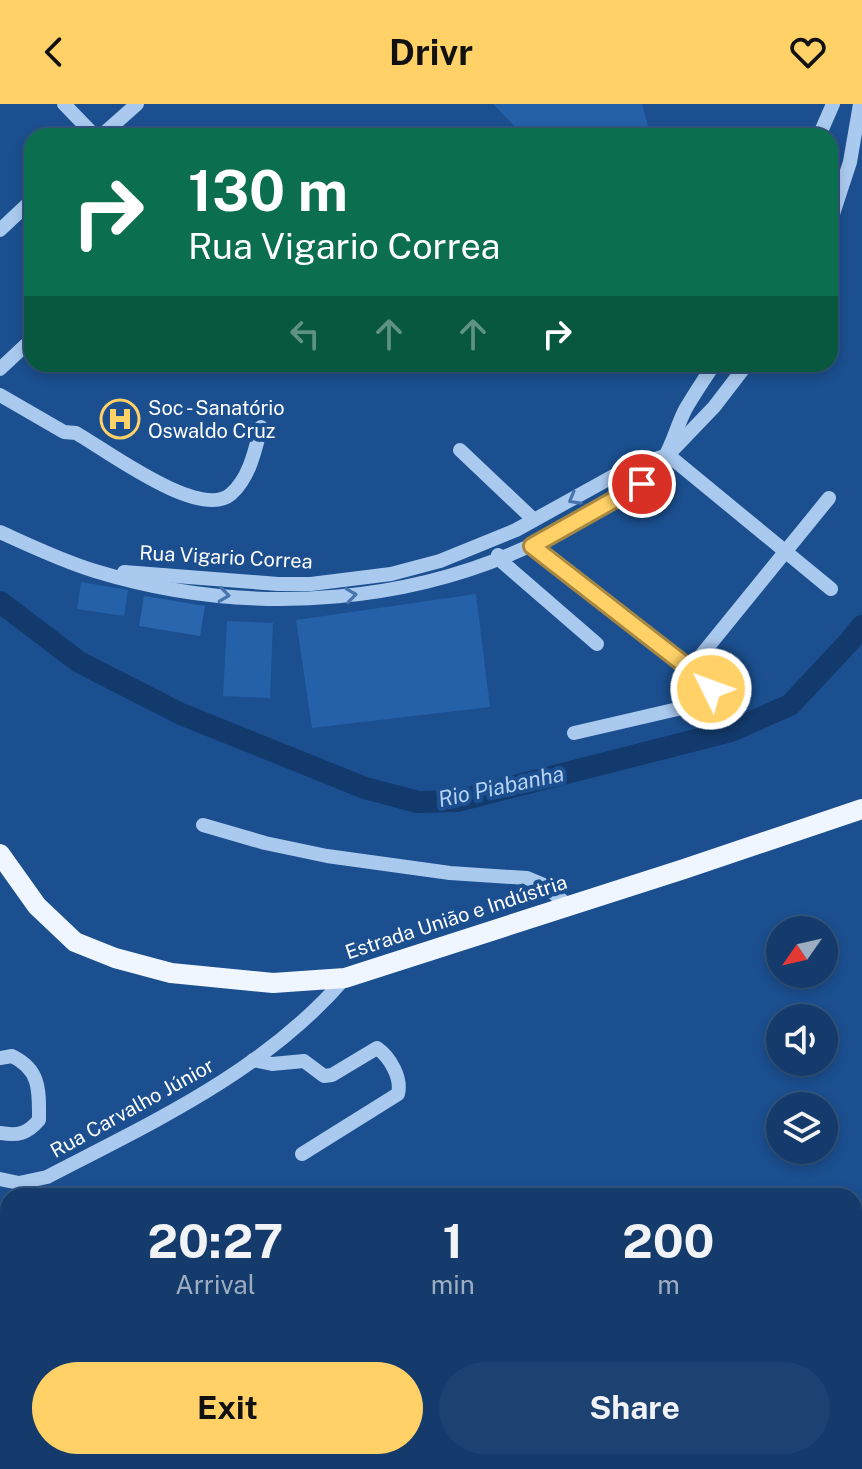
<!DOCTYPE html>
<html lang="en">
<head>
<meta charset="utf-8">
<style>
  :root { --surface:#143b6b; --page:#1d4271; --text:#f1f3f6; --muted:#9dadc1; --line:#33557e; --accent:#ffd166 }
  body { margin:0; font-family:"Public Sans",sans-serif; background:var(--page); color:var(--text); height:100vh; display:flex; flex-direction:column; font-size:30px; white-space:nowrap }
  * { box-sizing:border-box; margin:0 }
  p { font-size:26px; color:var(--muted) }
  .icon { flex:none; width:44px; height:44px; fill:none; stroke:currentColor; stroke-width:2; stroke-linecap:round; stroke-linejoin:round }
  .map { position:relative; flex:1; overflow:hidden }
  .side { position:absolute; left:0px; top:1084px; width:862px; height:282px; display:flex; flex-direction:column; background:var(--surface); border-radius:24px 24px 0 0; box-shadow:0 4px 12px #0003,0 0 0 2px var(--line) }
  .side>* { flex:none }
  .hud { position:absolute; left:24px; top:24px; width:814px; height:244px; border-radius:24px; box-shadow:0 4px 12px #0003,0 0 0 2px var(--line); background:#0b6e4f; color:#fff; overflow:hidden }
  .needle { width:52px; rotate:236deg }
  .buttons { position:absolute; left:766px; top:812px; display:grid; gap:16px }
  .buttons a { display:grid; place-items:center; width:72px; height:72px; border-radius:50%; background:var(--surface); box-shadow:0 4px 12px #0003,0 0 0 2px var(--line); font-size:40px }
  .pin { position:absolute; display:grid; place-items:center; width:68px; height:68px; color:#fff; margin:-34px; border:4px solid #fff; border-radius:50%; box-shadow:0 2px 8px #0007 }
  .me { position:absolute; width:88px; margin:-44px; rotate:312deg; stroke-linejoin:round; filter:drop-shadow(0 0 6px #0008) }
  .turn { display:flex; align-items:center; gap:28px; height:168px; padding:0 32px; font-size:36px }
  .turn .icon { width:104px; height:104px; stroke-width:2.5 }
  .turn b { display:block; font-size:56px; line-height:68px }
  .lanes { display:flex; align-items:center; height:76px; padding:0 32px; background:#0003; justify-content:center; gap:40px; direction:ltr }
  .lanes .off { opacity:.35 }
  .eta { display:flex; justify-content:space-evenly; align-items:center; height:136px; text-align:center }
  .eta b { font-size:48px; font-weight:700; line-height:56px }
  .button { display:flex; gap:16px; margin-top:auto; padding:16px 32px }
  .button a { flex:1; height:92px; border-radius:48px; background:var(--accent); color:#111; font-size:32px; font-weight:700; line-height:92px; text-align:center }
  .button a+a { background:var(--page); color:var(--text) }
  header { display:flex; justify-content:space-between; align-items:center; height:104px; padding:0 32px; background:var(--accent); color:#111; font-size:36px; font-weight:700 }
  .map>svg:first-child { display:block }
</style>
</head>
<body>
<header><svg class="icon" aria-label="back" viewBox="0 0 24 24"><path d="M15 5l-7 7 7 7"/></svg>Drivr<svg class="icon" aria-label="heart" viewBox="0 0 24 24"><path d="M12 20l-8-8c-3-5 5-10 8-4 3-6 11-1 8 4z"/></svg></header>
<div class="map">
<svg width="862" height="1365" viewBox="0 0 862 1365">
  <rect width="100%" height="100%" fill="#1b4f8f"/>
  <g fill="#2461a8">
    <polygon points="493,0 642,0 651,32 524,32"/>
    <polygon points="81,478 128,486 124,512 77,505"/>
    <polygon points="476,490 490,603 312,624 296,516"/>
    <polygon points="227,517 273,519 270,594 223,592"/>
  </g>
  <g fill="none" stroke-linecap="round" stroke-linejoin="round">
    <polyline stroke="#123a6d" stroke-width="22" points="0,498 79,558 181,610 365,684 418,698 457,697 731,627 790,601 849,538 862,522"/>
  </g>
  <polygon fill="#2a66ad" points="144,492 205,502 200,532 139,522"/>
  <g fill="none" stroke-linecap="round" stroke-linejoin="round">
    <g stroke="#a9c9ee" stroke-width="2" stroke-dasharray="4 6" stroke-linecap="butt">
      <polyline points="854,1166 862,1160"/>
      <polyline points="854,1323 862,1300"/>
      <polyline points="613,1358 622,1365"/>
      <polyline points="512,1365 517,1358"/>
      <polyline points="567,1365 580,1358"/>
      <polyline points="732,1365 733,1358"/>
      <polyline points="836,1365 840,1358"/>
    </g>
    <g stroke="#a9c9ee" stroke-width="14">
      <polyline points="64,0 95,32"/>
      <polyline points="101,32 137,0"/>
      <polyline points="819,32 833,0"/>
      <polyline points="830,119 850,58 860,0"/>
      <polyline points="0,126 32,96"/>
      <polyline points="0,265 32,235"/>
      <path d="M0,291l64,37 12,1c30,17 124,88 155,61 19,-17 24,-44 30,-67"/>
      <polyline points="460,346 534,416"/>
      <polyline points="668,351 831,485"/>
      <path d="M0,428c31,14 62,29 95,39 157,48 333,35 475,-46 27,-16 60,-29 82,-51 18,-18 22,-42 33,-64 9,-16 19,-30 29,-46"/>
      <polyline points="532,442 690,565 713,589 708,598 574,629"/>
      <polyline points="498,451 500,456 597,540"/>
      <polyline points="124,468 278,480 311,480 391,470 440,457 516,426 630,363 668,351 714,303 747,260"/>
      <polyline points="690,565 829,394"/>
      <polyline points="203,721 265,739 327,752 450,769 527,774 546,782 568,802"/>
      <path d="M0,954l12,-2c29,14 27,35 27,64 -12,14 -21,16 -39,13"/>
      <path d="M253,956l19,4 32,-3 20,15 8,-1 45,-27c13,9 25,30 21,46l-96,60"/>
      <path d="M0,1075l19,4 28,-6c106,-55 218,-106 298,-199"/>
      <polyline points="72,1358 75,1365"/>
      <polyline points="196,1358 202,1365"/>
      <polyline points="265,1358 266,1365"/>
      <polyline points="308,1358 312,1365"/>
      <polyline points="473,1365 478,1358"/>
    </g>
    <polyline stroke="#f0f6ff" stroke-width="20" points="0,750 37,802 75,838 115,854 171,869 273,879 345,874 684,765 862,705"/>
  </g>
  <defs><path id="oneway-chevron" d="M-2-3.5L2.5 0L-2 3.5" fill="none" stroke-width="1.6" stroke-linecap="round" stroke-linejoin="round" transform="scale(2)"/></defs>
  <g stroke="#4674ac">
    <use href="#oneway-chevron" transform="translate(574 395) rotate(150)"/>
    <use href="#oneway-chevron" transform="translate(224 491) rotate(8)"/>
    <use href="#oneway-chevron" transform="translate(351 491) rotate(-8)"/>
  </g>
  <g fill="none" stroke-linecap="round" stroke-linejoin="round">
    <g stroke="#a68842" stroke-width="20">
      <polyline id="route" points="642,380 532,442 690,565 711,585"/>
    </g>
    <use href="#route" stroke="#ffd166" stroke-width="14"/>
  </g>
  <defs>
    <g id="hospital-ring" transform="scale(2)"><circle r="9.5" fill="#1b4f8f" stroke="#ffd166" stroke-width="1.5"/><path d="M-5-5h3v3.5h4V-5h3V5h-3V1.5h-4V5h-3Z" fill="#ffd166"/></g>
  </defs>
  <g fill-rule="evenodd">
    <use href="#hospital-ring" x="120" y="315"/>
  </g>
  <g text-anchor="middle" stroke-width="8" stroke-linejoin="round" paint-order="stroke">
    <g font-size="20" fill="#fff" stroke="#1b4f8f" text-anchor="start">
      <text x="148" y="311">Soc - Sanatório<tspan x="148" dy="23">Oswaldo Cruz</tspan></text>
    </g>
    <g font-size="20" fill="#fff" stroke="#1b4f8f">
      <text transform="translate(226 453) rotate(3)" y="7">Rua Vigario Correa</text>
      <text transform="translate(456 813) rotate(-18)" y="7">Estrada União e Indústria</text>
      <text transform="translate(132 1004) rotate(-29)" y="7">Rua Carvalho Júnior</text>
    </g>
    <g font-size="22" font-style="italic" fill="#b5d3f5" stroke="#1b4f8f">
      <text transform="translate(501 682) rotate(-12)" y="8">Rio Piabanha</text>
    </g>
  </g>
</svg>
<div class="buttons">
<a><svg class="needle" viewBox="-14 -14 28 28"><path d="M0-13l5 13h-10z" fill="#e53935"/><path d="M0 13l5-13h-10z" fill="#9dadc1"/></svg></a>
<a><svg class="icon" aria-label="sound" viewBox="0 0 24 24"><path d="M4 9h4l5-4v14l-5-4H4zM17 9q2 3 0 6"/></svg></a>
<a><svg class="icon" aria-label="layers" viewBox="0 0 24 24"><path d="M12 4l9 5-9 5-9-5zM3 14l9 5 9-5"/></svg></a>
</div>
<div class="pin" style="left:642px;top:380px;background:#d93025"><svg class="icon" aria-label="arrive" viewBox="0 0 24 24"><path d="M6 21V4h12l-3 4 3 4H6"/></svg></div>
<svg class="me" style="left:711px;top:585px" viewBox="-20 -20 40 40"><circle r="17" fill="#ffd166" stroke="#fff" stroke-width="3"/><path d="M0-11L8 9 0 5-8 9z" fill="#fff"/></svg>
<div class="hud">
<div class="turn"><svg class="icon" aria-label="right" viewBox="0 0 24 24"><path d="M7 20v-9h11M14 6l5 5-5 5"/></svg><div><b>130 m</b>Rua Vigario Correa</div></div>
<div class="lanes"><svg class="icon off" aria-label="left" viewBox="0 0 24 24"><path d="M17 20v-9H6M10 6l-5 5 5 5"/></svg><svg class="icon off" aria-label="ahead" viewBox="0 0 24 24"><path d="M12 20V5M6 11l6-6 6 6"/></svg><svg class="icon off" aria-label="ahead" viewBox="0 0 24 24"><path d="M12 20V5M6 11l6-6 6 6"/></svg><svg class="icon" aria-label="right" viewBox="0 0 24 24"><path d="M7 20v-9h11M14 6l5 5-5 5"/></svg></div>
</div>
<section class="side">
<div class="eta">
<div><b>20:27</b><p>Arrival</p></div>
<div><b>1</b><p>min</p></div>
<div><b>200</b><p>m</p></div>
</div>
<div class="button"><a>Exit</a><a>Share</a></div>
</section>
</div>
</body>
</html>
